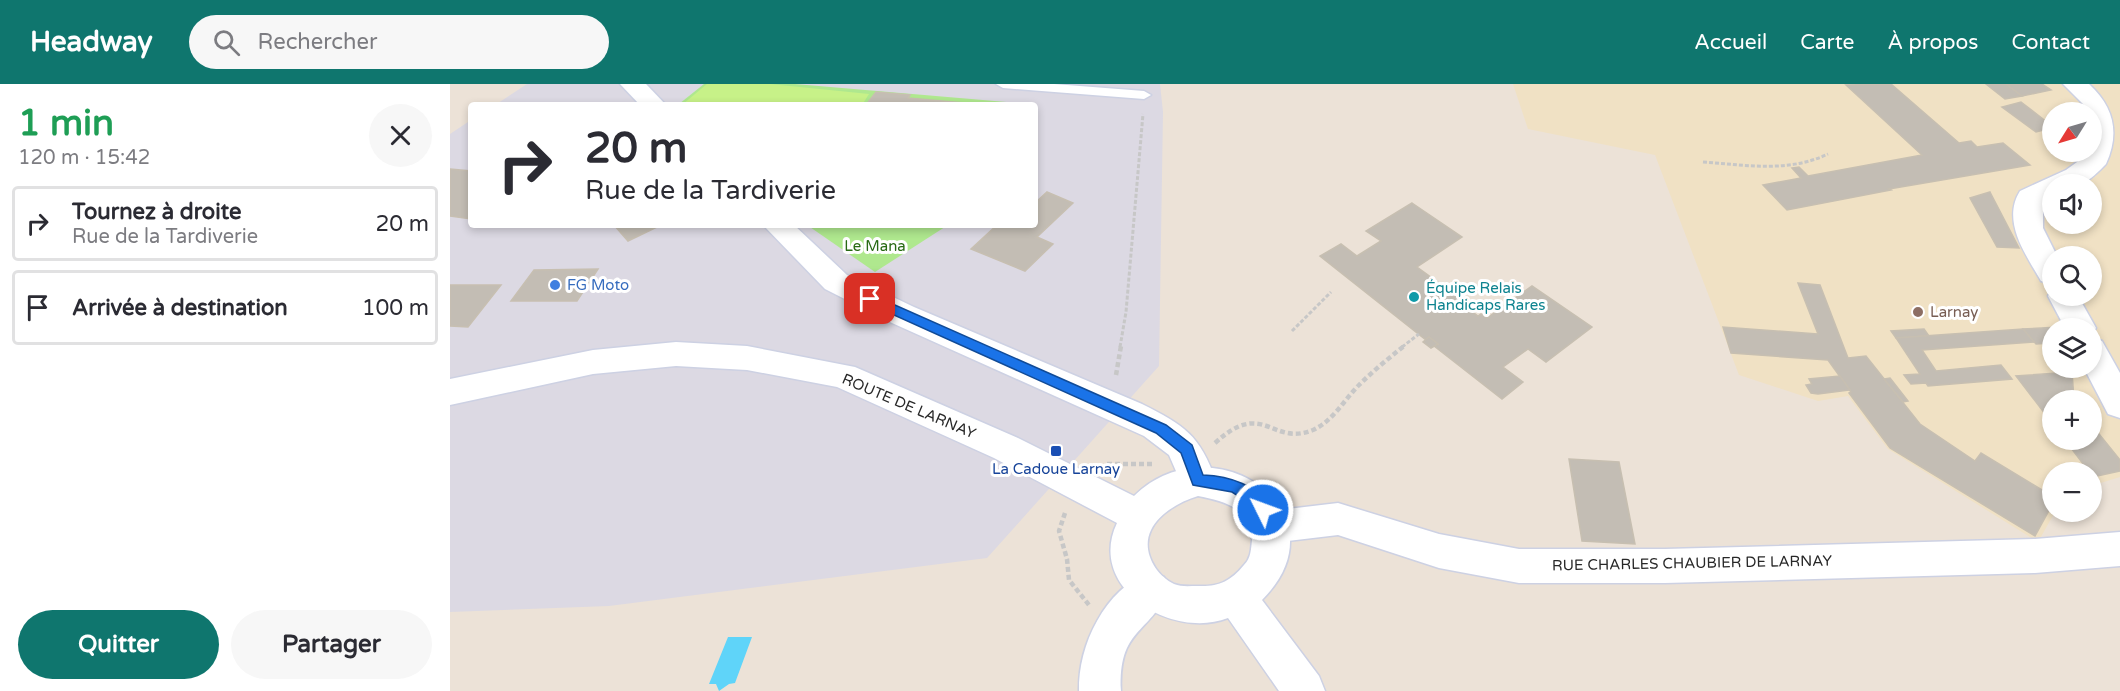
<!DOCTYPE html>
<html lang="fr">
<head>
<meta charset="utf-8">
<style>
  :root { --surface:#fff; --page:#f7f7f7; --text:#2b2b33; --muted:#7c7c81; --line:#e1e1e2; --accent:#0f766e }
  body { margin:0; font-family:"Varela Round",sans-serif; background:var(--page); color:var(--text); height:100vh; display:flex; flex-direction:column; font-size:22px; white-space:nowrap }
  * { box-sizing:border-box; margin:0 }
  p { font-size:20px; color:var(--muted) }
  .icon { flex:none; width:33px; height:33px; fill:none; stroke:currentColor; stroke-width:2; stroke-linecap:round; stroke-linejoin:round }
  .map { position:relative; flex:1; overflow:hidden }
  .side { display:flex; flex-direction:column; background:var(--surface); width:450px }
  .side>* { flex:none }
  .top-card { position:absolute; left:18px; top:18px; width:570px; height:126px; border-radius:6px; box-shadow:0 3px 9px #0003; background:#fff; color:var(--text); overflow:hidden }
  .needle { width:39px; rotate:233deg }
  .controls { position:absolute; left:1592px; top:18px; display:grid; gap:12px }
  .controls a { display:grid; place-items:center; width:60px; height:60px; border-radius:50%; background:var(--surface); box-shadow:0 3px 9px #0003; font-size:30px }
  .pin { position:absolute; display:grid; place-items:center; width:51px; height:51px; color:#fff; margin:-26px; border-radius:12px; box-shadow:0 3px 9px #0006 }
  .me { position:absolute; width:66px; margin:-33px; rotate:312deg; stroke-linejoin:round; filter:drop-shadow(0 0 4px #0008) }
  .turn { display:flex; align-items:center; gap:21px; height:126px; padding:0 18px; font-size:27px }
  .turn .icon { width:78px; height:78px; stroke-width:2.5 }
  .turn b { display:block; font-size:42px; line-height:51px }
  .round { display:grid; place-items:center; flex:none; width:63px; height:63px; border-radius:32px; background:var(--page) }
  .summary { display:flex; align-items:center; justify-content:space-between; height:102px; padding:0 18px }
  h1 { font-size:36px; font-weight:700; line-height:45px; color:#1e9e55 }
  .action { display:flex; gap:12px; margin-top:auto; padding:12px 18px }
  .action a { flex:1; height:69px; border-radius:36px; background:var(--accent); color:#fff; font-size:24px; font-weight:700; line-height:69px; text-align:center }
  .action a+a { background:var(--page); color:var(--text) }
  ul { padding:0; list-style:none }
  li { display:flex; align-items:center; gap:18px; height:75px; margin:0 12px 9px; padding:0 6px; border:3px solid var(--line); border-radius:6px }
  li div { flex:1 }
  li b { display:block; font-size:22px }
  li em { font-style:normal }
  header { display:flex; align-items:center; gap:36px; box-sizing:border-box; height:84px; padding:0 30px; background:var(--accent); color:#fff }
  header strong { font-size:28px }
  nav { display:flex; gap:33px; margin-inline-start:auto; font-size:21px }
  .search { width:420px; height:54px; background:var(--page); display:flex; align-items:center; gap:15px; box-sizing:border-box; padding:0 21px; border-radius:33px; color:var(--muted); font-size:22px }
  main { display:flex; flex:1; min-height:0 }
  .map>svg:first-child { display:block }
</style>
</head>
<body>
<header>
<strong>Headway</strong>
<div class="search"><svg class="icon" aria-label="search" viewBox="0 0 24 24"><circle cx="10" cy="10" r="6"/><path d="M15 15l6 6"/></svg>Rechercher</div>
<nav><a>Accueil</a><a>Carte</a><a>À propos</a><a>Contact</a></nav>
</header>
<main>
<section class="side">
<div class="summary"><div><h1>1 min</h1><p>120 m · 15:42</p></div><a class="round"><svg class="icon" aria-label="close" viewBox="0 0 24 24"><path d="M6 6l12 12M18 6L6 18"/></svg></a></div>
<ul>
<li><svg class="icon" aria-label="right" viewBox="0 0 24 24"><path d="M7 20v-9h11M14 6l5 5-5 5"/></svg><div><b>Tournez à droite</b><p>Rue de la Tardiverie</p></div><em>20 m</em></li>
<li><svg class="icon" aria-label="arrive" viewBox="0 0 24 24"><path d="M6 21V4h12l-3 4 3 4H6"/></svg><div><b>Arrivée à destination</b></div><em>100 m</em></li>
</ul>
<div class="action"><a>Quitter</a><a>Partager</a></div>
</section>
<div class="map">
<svg width="1670" height="607" viewBox="0 0 1670 607">
  <rect width="100%" height="100%" fill="#ece2d7"/>
  <polygon fill="#dcd9e3" points="77,0 710,0 713,28 709,282 537,474 159,522 0,528 0,50 21,36 21,141 585,141 585,21 45,21"/>
  <path fill="#f0e1c4" fill-rule="evenodd" d="M1063,0h607v393l-29,9v-14h-39v40h3l-17,30 -150,-93 -40,-53 -30,5 -79,-26 -84,-220 -127,-26zM1602,28h39v40h-39zM1602,100h39v40h-39zM1602,172h39v40h-39zM1602,244h39v40h-39zM1602,316h39v40h-39z"/>
  <g fill="#afe88e">
    <polygon points="254,0 345,0 579,20 229,20"/>
    <polygon points="357,141 498,141 425,188"/>
  </g>
  <polygon fill="#c7f188" points="257,0 320,0 419,10 412,21 233,20"/>
  <polygon fill="#5fd4f9" points="278,553 302,553 285,599 279,600 269,607 266,600 259,600"/>
  <g fill="#c3bdb4" stroke="#c7bfb1" stroke-width="1.5">
    <polygon points="1441,0 1509,59 1521,57 1527,63 1553,59 1580,81 1439,105 1441,106 1337,126 1313,101 1351,94 1342,84 1349,83 1358,92 1472,71 1396,1"/>
    <polygon points="1536,0 1556,0 1572,12 1555,15"/>
    <polygon points="1556,0 1592,0 1601,6 1572,12"/>
    <polygon points="426,8 460,11 458,14 538,21 416,21"/>
    <polygon points="1571,18 1602,42 1602,44 1586,48 1552,23"/>
    <polygon points="0,85 21,87 21,135 0,132"/>
    <polygon points="597,108 623,119 587,153 603,160 575,187 521,165 547,141 585,141 585,119"/>
    <polygon points="1540,108 1541,110 1569,164 1547,163 1520,114"/>
    <polygon points="962,119 1012,153 967,183 1022,223 1020,226 1028,232 1031,230 1037,234 1082,202 1142,243 1096,278 1078,265 1053,283 1073,298 1052,315 984,262 988,260 979,253 976,256 870,172 891,160 907,172 931,157 916,147"/>
    <polygon points="164,141 211,141 178,157"/>
    <polygon points="148,185 127,217 61,217 84,186"/>
    <polygon points="1348,199 1370,201 1398,274 1416,272 1470,340 1525,377 1531,369 1602,412 1602,421 1585,452 1440,364 1399,309 1401,308 1378,276 1281,269 1273,243 1368,250"/>
    <polygon points="0,201 51,201 18,243 0,242"/>
    <polygon points="1609,243 1610,244 1602,244 1602,259 1586,260 1573,245"/>
    <polygon points="1474,245 1479,252 1446,254 1441,247"/>
    <polygon points="1573,245 1584,258 1472,266 1486,287 1551,281 1562,295 1478,302 1476,299 1461,300 1454,291 1470,290 1446,254"/>
    <polygon points="979,253 988,260 981,264 973,258"/>
    <polygon points="1622,288 1624,316 1602,316 1602,339 1566,292"/>
    <polygon points="1390,292 1400,306 1368,310 1361,309 1356,301 1362,300 1359,295"/>
    <polygon points="1440,294 1458,317 1453,318 1434,295"/>
    <polygon points="1641,340 1670,376 1670,387 1643,393 1615,356 1641,356"/>
    <polygon points="1119,375 1169,378 1185,460 1132,457"/>
  </g>
  <g fill="none" stroke-linecap="round" stroke-linejoin="round">
    <g stroke="#cdd1e3" stroke-width="3">
      <polygon id="lane" points="546,0 604,0 694,7 701,11 694,15 553,4"/>
    </g>
    <g stroke="#cdd1e3" stroke-width="3">
      <g id="street">
        <polygon points="170,0 196,0 216,21 190,21"/>
        <path d="M1613,0h26c25,23 31,49 17,80 -7,7 -16,17 -26,20 -8,2 -19,0 -28,0v13l-9,5v26l14,28h-5v28l-11,-3c-15,-26 -40,-60 -21,-90l46,-21 25,-18 2,-16 -2,-24z"/>
        <path d="M313,141h31l53,50 67,32 228,97c42,21 58,31 74,77l-5,11 -13,4 -13,-4 -16,-37 -25,-19 -252,-113 -67,-34z"/>
        <polygon points="1602,205 1602,212 1628,212 1646,244 1641,252 1641,244 1615,244 1598,212"/>
        <polygon points="1641,253 1652,257 1670,289 1670,334 1658,330 1634,284 1641,284"/>
        <polygon points="888,419 989,450 1069,465 1215,465 1585,455 1670,448 1670,482 1585,489 1215,499 1069,499 989,484 888,451 821,459 808,454 802,443 808,432 821,427"/>
        <path d="M700,488l14,5 5,13c-20,45 -51,38 -48,101h-42c-1,-46 26,-102 71,-119z"/>
      </g>
    </g>
    <g stroke="#cdd1e3" stroke-width="3">
      <path id="secondary" d="M226,258l71,4 108,21 163,71 116,58c79,-77 215,17 128,104l57,76 6,15h-46l-51,-73c-56,22 -142,-30 -111,-95l-123,-65 -157,-71 -90,-17 -71,-4 -83,8 -143,31v-26l143,-29zM748,412c25,5 55,12 54,44 -1,9 -1,18 -8,25 -14,17 -26,22 -47,21 -8,0 -16,1 -23,-2 -19,-9 -33,-34 -23,-54 8,-17 30,-29 47,-34z"/>
    </g>
    <g stroke="#c7c7c7" stroke-width="3" stroke-dasharray="4 2" stroke-linecap="butt">
      <path d="M1253,78c43,3 85,11 125,-8"/>
      <polyline points="842,247 881,208"/>
      <polyline points="670,263 676,228 693,30"/>
      <polyline points="952,263 969,250"/>
    </g>
    <g stroke="#c7c7c7" stroke-width="4.5" stroke-dasharray="5 3" stroke-linecap="butt">
      <polyline points="666,291 671,262"/>
      <path d="M765,359c49,-45 56,4 98,-13 20,-9 31,-30 46,-45 14,-14 30,-27 45,-39"/>
      <polyline points="657,380 703,380"/>
      <polyline points="615,429 609,447 617,475 619,496 639,521"/>
    </g>
    <use href="#lane" fill="#fff" fill-rule="evenodd"/>
    <use href="#street" fill="#fff" fill-rule="evenodd"/>
    <use href="#secondary" fill="#fff" fill-rule="evenodd"/>
  </g>
  <path fill="#1a73e8" stroke="#114b97" stroke-width="1.5" d="M420,210l296,131 26,20 11,30c26,1 56,10 68,35l-2,5h-11l-12,-14 -14,-9 -39,-7 -12,-32 -25,-20 -291,-131 -2,-3z"/>
  <circle fill="#3f7fe0" stroke="#fff" stroke-width="2" cx="105" cy="201" r="6"/>
  <circle fill="#0f9aa8" stroke="#fff" stroke-width="2" cx="964" cy="213" r="6"/>
  <circle fill="#8d6e63" stroke="#fff" stroke-width="2" cx="1468" cy="228" r="6"/>
  <rect fill="#1a4fb4" stroke="#fff" stroke-width="2" x="600" y="361" width="12" height="12" rx="3"/>
  <g text-anchor="middle" stroke-width="6" stroke-linejoin="round" paint-order="stroke">
    <g font-size="15" fill="#276913" stroke="#fff">
      <text x="425" y="167">Le Mana</text>
    </g>
    <g font-size="15" fill="#366cbe" stroke="#fff" text-anchor="start">
      <text x="117" y="206">FG Moto</text>
    </g>
    <g font-size="15" fill="#0d838f" stroke="#fff" text-anchor="start">
      <text x="976" y="209">Équipe Relais<tspan x="976" dy="17">Handicaps Rares</tspan></text>
    </g>
    <g font-size="15" fill="#785e54" stroke="#fff" text-anchor="start">
      <text x="1480" y="233">Larnay</text>
    </g>
    <g font-size="15" fill="#282828" stroke="#fff">
      <text transform="translate(459 322) rotate(23)" y="5">ROUTE DE LARNAY</text>
      <text transform="translate(1242 479) rotate(-1)" y="5">RUE CHARLES CHAUBIER DE LARNAY</text>
    </g>
    <g font-size="15" fill="#164399" stroke="#fff">
      <text x="606" y="390">La Cadoue Larnay</text>
    </g>
  </g>
</svg>
<div class="controls">
<a><svg class="needle" viewBox="-14 -14 28 28"><path d="M0-13l5 13h-10z" fill="#e53935"/><path d="M0 13l5-13h-10z" fill="#7c7c81"/></svg></a>
<a><svg class="icon" aria-label="sound" viewBox="0 0 24 24"><path d="M4 9h4l5-4v14l-5-4H4zM17 9q2 3 0 6"/></svg></a>
<a><svg class="icon" aria-label="search" viewBox="0 0 24 24"><circle cx="10" cy="10" r="6"/><path d="M15 15l6 6"/></svg></a>
<a><svg class="icon" aria-label="layers" viewBox="0 0 24 24"><path d="M12 4l9 5-9 5-9-5zM3 14l9 5 9-5"/></svg></a>
<a>+</a>
<a>−</a>
</div>
<div class="pin" style="left:420px;top:215px;background:#d93025"><svg class="icon" aria-label="arrive" viewBox="0 0 24 24"><path d="M6 21V4h12l-3 4 3 4H6"/></svg></div>
<svg class="me" style="left:813px;top:426px" viewBox="-20 -20 40 40"><circle r="17" fill="#1a73e8" stroke="#fff" stroke-width="3"/><path d="M0-11L8 9 0 5-8 9z" fill="#fff"/></svg>
<div class="top-card">
<div class="turn"><svg class="icon" aria-label="right" viewBox="0 0 24 24"><path d="M7 20v-9h11M14 6l5 5-5 5"/></svg><div><b>20 m</b>Rue de la Tardiverie</div></div>
</div>
</div>
</main>
</body>
</html>
